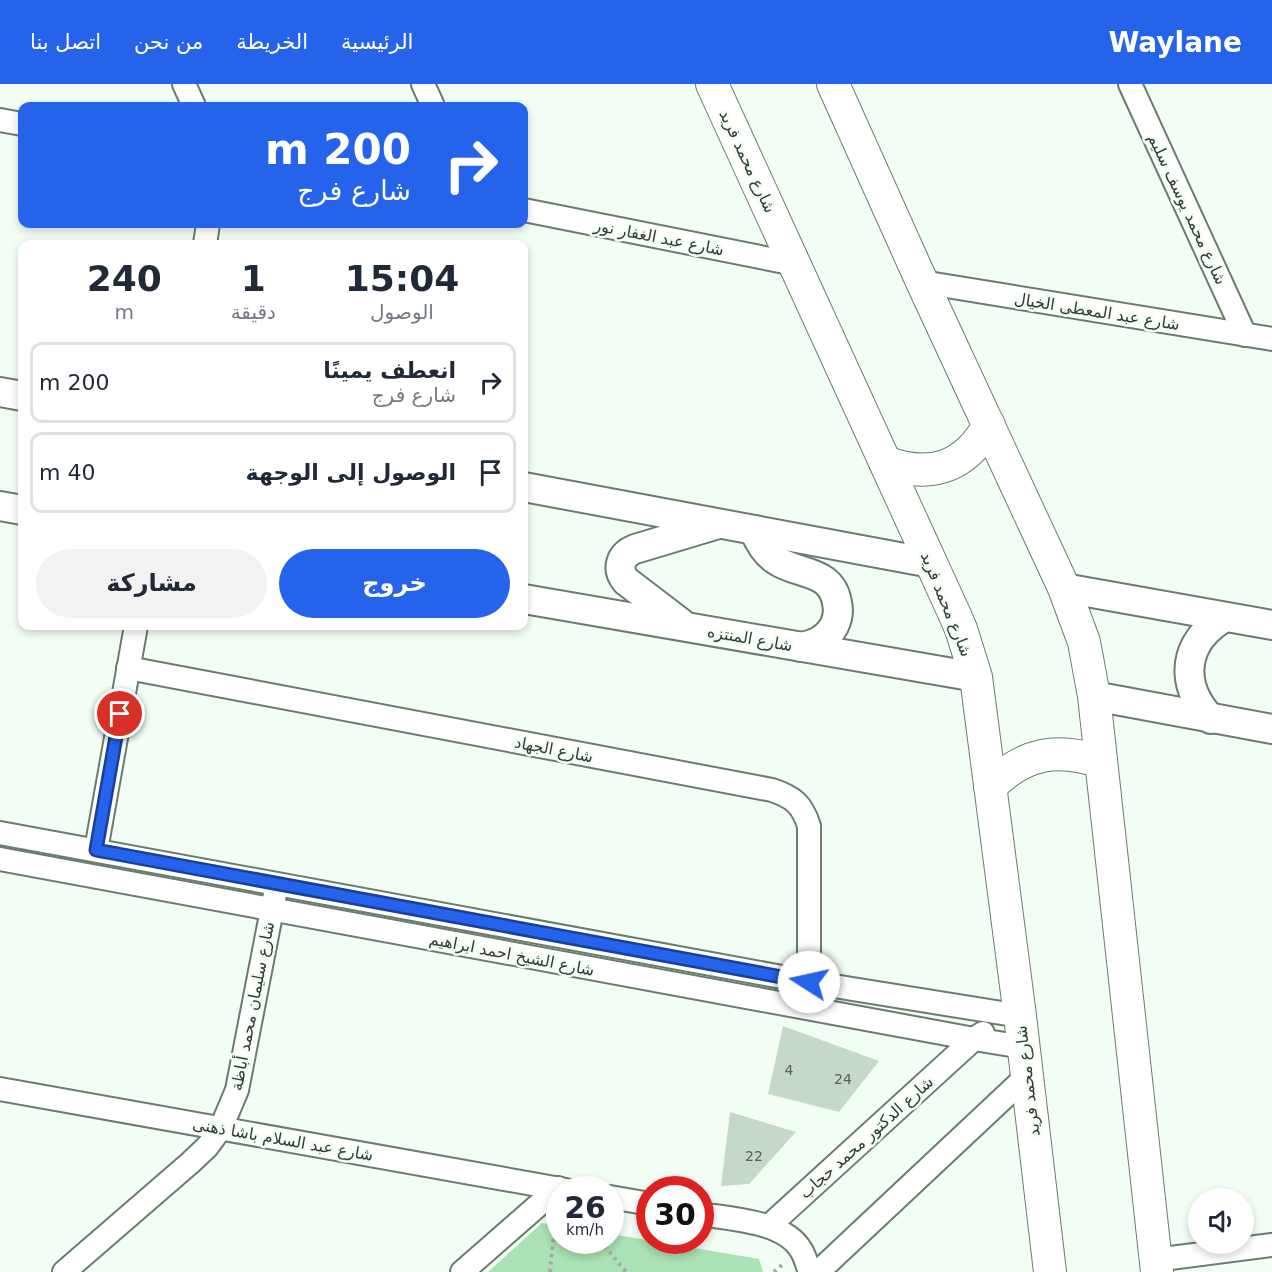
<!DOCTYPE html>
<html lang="ar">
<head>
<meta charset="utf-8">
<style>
  :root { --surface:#fff; --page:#f2f2f3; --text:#1f2937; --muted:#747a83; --line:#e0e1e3; --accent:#2563eb }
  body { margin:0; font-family:"DejaVu Sans","Noto Sans Arabic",sans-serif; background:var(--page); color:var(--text); direction:rtl; height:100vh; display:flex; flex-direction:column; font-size:22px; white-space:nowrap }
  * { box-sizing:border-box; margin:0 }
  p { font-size:20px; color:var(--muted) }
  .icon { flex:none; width:33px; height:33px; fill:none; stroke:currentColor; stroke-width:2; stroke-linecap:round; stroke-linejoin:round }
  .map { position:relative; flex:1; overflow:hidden; direction:ltr }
  .details { position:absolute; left:18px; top:156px; width:510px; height:390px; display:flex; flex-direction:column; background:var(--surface); border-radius:12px; box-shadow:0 3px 9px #0003; direction:rtl }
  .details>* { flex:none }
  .guide { position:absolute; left:18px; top:18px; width:510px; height:126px; border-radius:12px; box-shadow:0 3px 9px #0003; direction:rtl; background:#2563eb; color:#fff; overflow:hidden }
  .buttons { position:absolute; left:1188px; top:1104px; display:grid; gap:12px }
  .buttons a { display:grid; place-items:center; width:66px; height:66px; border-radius:50%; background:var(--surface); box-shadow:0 3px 9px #0003; font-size:30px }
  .speed { position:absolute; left:546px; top:1092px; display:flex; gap:12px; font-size:30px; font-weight:700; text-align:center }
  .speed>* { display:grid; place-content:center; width:78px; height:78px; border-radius:50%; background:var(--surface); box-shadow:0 3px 9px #0003; line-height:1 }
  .speed small { font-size:15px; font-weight:400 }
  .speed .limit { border:9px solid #d22; background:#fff; color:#111 }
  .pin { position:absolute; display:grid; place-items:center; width:51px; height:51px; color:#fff; margin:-26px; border:3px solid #fff; border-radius:50%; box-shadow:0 2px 6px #0007 }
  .me { position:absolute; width:66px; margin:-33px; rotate:280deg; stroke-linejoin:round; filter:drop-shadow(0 0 4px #0008) }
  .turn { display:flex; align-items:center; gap:21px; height:126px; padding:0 18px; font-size:27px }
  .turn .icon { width:78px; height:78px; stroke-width:2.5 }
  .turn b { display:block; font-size:42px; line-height:51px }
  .eta { display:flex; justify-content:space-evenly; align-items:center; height:102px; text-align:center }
  .eta b { font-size:36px; font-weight:700; line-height:42px }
  .button { display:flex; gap:12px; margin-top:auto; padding:12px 18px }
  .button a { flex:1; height:69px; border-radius:36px; background:var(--accent); color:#fff; font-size:24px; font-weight:700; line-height:69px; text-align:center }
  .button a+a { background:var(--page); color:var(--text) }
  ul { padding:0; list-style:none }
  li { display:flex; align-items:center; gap:18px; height:81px; margin:0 12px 9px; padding:0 6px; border:3px solid var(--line); border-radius:12px }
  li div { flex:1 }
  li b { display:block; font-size:22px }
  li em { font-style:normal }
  header { display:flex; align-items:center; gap:36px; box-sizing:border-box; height:84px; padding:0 30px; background:var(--accent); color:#fff }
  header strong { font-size:28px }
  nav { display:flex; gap:33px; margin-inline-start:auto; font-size:21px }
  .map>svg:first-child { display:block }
</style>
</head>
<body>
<header>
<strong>Waylane</strong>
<nav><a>الرئيسية</a><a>الخريطة</a><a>من نحن</a><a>اتصل بنا</a></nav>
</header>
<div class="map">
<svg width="1272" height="1188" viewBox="0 0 1272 1188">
  <rect width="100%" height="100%" fill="#f2fef4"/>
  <polygon fill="#aae1b5" points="542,1139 559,1142 560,1156 610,1156 611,1150 759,1175 763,1188 488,1188"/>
  <g fill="#c6d9c9">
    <polygon points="783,942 879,977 839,1028 768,1010"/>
    <polygon points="730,1028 796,1048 749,1100 721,1102"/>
  </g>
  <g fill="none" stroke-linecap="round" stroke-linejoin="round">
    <g stroke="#6a7c6e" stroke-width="26">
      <g id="minor">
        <polyline points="184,0 194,22"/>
        <polyline points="423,0 433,22"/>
        <polyline points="1130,0 1245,251"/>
        <polyline points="0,36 22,40"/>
        <polyline points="524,126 795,180"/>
        <polyline points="205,160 208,140"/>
        <polyline points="922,198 1272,255"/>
        <path d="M128,584l644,122c21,7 30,14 37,36v156"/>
        <polyline points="0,749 809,898 1020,932"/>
        <polyline points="96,766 136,542"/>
        <polyline points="0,775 974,955 1023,963"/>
        <polyline points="0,1005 566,1106"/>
        <polyline points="610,1113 650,1120"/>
        <path d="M700,1130c31,5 84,7 101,36 4,6 6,15 9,22"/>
        <polyline points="769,1142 974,955 983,949"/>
        <polyline points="1155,1176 1272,1161"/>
        <polyline points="64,1188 190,1079 207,1063 221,1044 237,1006 275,810"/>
        <polyline points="462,1188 558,1104"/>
        <polyline points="818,1188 1027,992"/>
      </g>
    </g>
    <g stroke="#6a7c6e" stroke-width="32">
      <g id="tertiary">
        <polyline points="0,308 22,312"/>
        <polyline points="524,403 931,479"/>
        <polyline points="0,422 22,426"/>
        <path d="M754,446c5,12 11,23 22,30 21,15 56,9 61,43 2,8 1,15 -3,23 -7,13 -19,19 -34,21"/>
        <polyline points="1064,504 1272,541"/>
        <polyline points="524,515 976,593"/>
        <path d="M681,539l-55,-42c-10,-12 -6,-26 9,-32l80,-24"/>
        <polyline points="1094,612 1272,645"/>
        <path d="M1211,635c-33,-35 -28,-78 14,-102"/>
      </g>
    </g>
    <g stroke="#6a7c6e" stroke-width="34">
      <g id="secondary">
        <polyline points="712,0 954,529 961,545 976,593 1020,932 1050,1188"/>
        <polyline points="833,0 922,198 1064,504 1084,558 1094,612 1157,1188"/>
        <path d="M885,378c45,17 80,6 104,-37"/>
        <path d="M990,703c34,-34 66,-40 111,-25"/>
      </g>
    </g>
    <g stroke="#a1aaa2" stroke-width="4" stroke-dasharray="3 4.5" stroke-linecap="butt">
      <polyline points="600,1156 626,1188"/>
      <polyline points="550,1188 555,1138"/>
      <polyline points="774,1188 784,1179"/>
    </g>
    <use href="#minor" stroke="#fff" stroke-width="22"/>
    <use href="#tertiary" stroke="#fff" stroke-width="28"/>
    <use href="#secondary" stroke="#fff" stroke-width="32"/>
  </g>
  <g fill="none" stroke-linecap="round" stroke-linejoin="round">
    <g stroke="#184099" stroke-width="15">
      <polyline id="route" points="120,630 96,766 809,898"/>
    </g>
    <use href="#route" stroke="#2563eb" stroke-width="10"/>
  </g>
  <g text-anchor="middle" stroke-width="5" stroke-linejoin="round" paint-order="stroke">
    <g font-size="14" fill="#586259">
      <text x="789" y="991">4</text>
      <text x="843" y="1000">24</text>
      <text x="754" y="1077">22</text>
    </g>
    <g font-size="16" fill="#333a34" stroke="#f2fef4">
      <text transform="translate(748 77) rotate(65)" y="6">شارع محمد فريد</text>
      <text transform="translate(1188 125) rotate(65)" y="6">شارع محمد يوسف سليم</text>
      <text transform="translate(659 153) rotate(11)" y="6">شارع عبد الغفار نور</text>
      <text transform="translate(1097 227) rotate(9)" y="6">شارع عبد المعطى الخيال</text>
      <text transform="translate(947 520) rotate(68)" y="6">شارع محمد فريد</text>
      <text transform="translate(750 554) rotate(10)" y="6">شارع المنتزه</text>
      <text transform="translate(554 665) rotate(11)" y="6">شارع الجهاد</text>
      <text transform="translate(512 870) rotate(11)" y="6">شارع الشيخ احمد ابراهيم</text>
      <text transform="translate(252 922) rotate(-79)" y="6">شارع سليمان محمد أباظة</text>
      <text transform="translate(1027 997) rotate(-97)" y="6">شارع محمد فريد</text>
      <text transform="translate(866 1053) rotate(-42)" y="6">شارع الدكتور محمد حجاب</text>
      <text transform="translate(283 1055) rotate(10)" y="6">شارع عبد السلام باشا ذهنى</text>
    </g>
  </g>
</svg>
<div class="buttons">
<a><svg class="icon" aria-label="sound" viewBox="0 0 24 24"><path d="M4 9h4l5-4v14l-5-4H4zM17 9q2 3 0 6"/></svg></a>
</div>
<div class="speed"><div>26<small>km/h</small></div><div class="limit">30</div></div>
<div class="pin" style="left:120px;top:630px;background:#d93025"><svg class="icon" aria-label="arrive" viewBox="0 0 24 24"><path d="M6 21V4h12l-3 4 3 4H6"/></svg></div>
<svg class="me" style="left:809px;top:898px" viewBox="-20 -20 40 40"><circle r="19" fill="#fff"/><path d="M0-13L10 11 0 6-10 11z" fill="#2563eb"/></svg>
<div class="guide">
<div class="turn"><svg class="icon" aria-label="right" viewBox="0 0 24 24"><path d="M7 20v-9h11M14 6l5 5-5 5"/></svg><div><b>200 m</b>شارع فرج</div></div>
</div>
<section class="details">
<div class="eta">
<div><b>15:04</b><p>الوصول</p></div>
<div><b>1</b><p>دقيقة</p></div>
<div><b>240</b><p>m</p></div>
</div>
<ul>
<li><svg class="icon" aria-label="right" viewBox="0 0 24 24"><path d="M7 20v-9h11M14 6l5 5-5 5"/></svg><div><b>انعطف يمينًا</b><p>شارع فرج</p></div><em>200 m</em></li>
<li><svg class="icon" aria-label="arrive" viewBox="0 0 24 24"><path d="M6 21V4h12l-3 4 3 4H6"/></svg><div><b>الوصول إلى الوجهة</b></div><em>40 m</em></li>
</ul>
<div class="button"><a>خروج</a><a>مشاركة</a></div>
</section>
</div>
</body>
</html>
